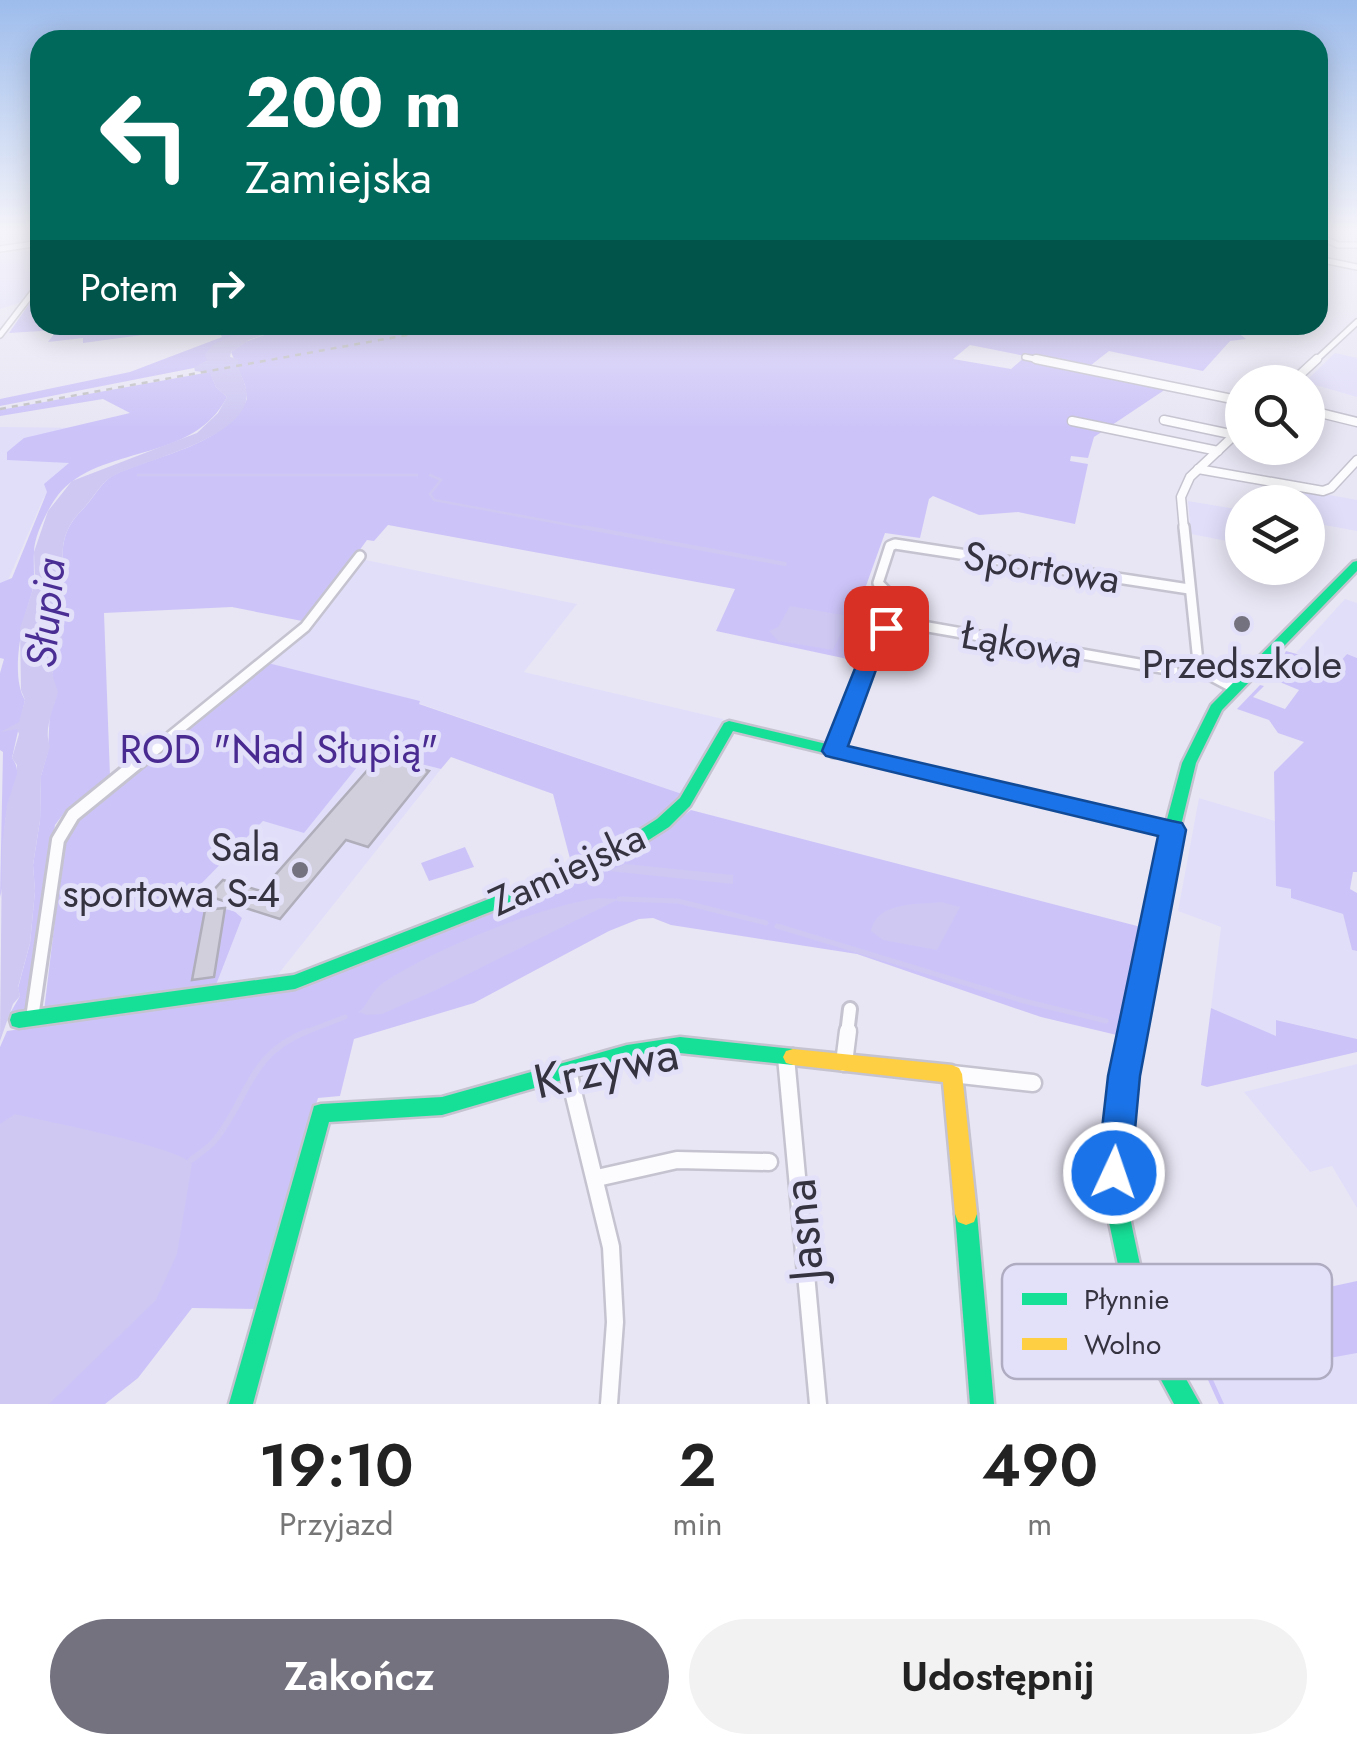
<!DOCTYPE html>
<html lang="pl">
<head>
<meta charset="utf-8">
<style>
  :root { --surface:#fff; --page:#f2f2f2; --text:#222; --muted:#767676; --accent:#74727f }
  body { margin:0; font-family:Jost,sans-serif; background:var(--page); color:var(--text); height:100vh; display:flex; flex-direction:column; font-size:38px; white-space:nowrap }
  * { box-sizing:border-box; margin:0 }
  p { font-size:32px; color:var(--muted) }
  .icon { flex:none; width:55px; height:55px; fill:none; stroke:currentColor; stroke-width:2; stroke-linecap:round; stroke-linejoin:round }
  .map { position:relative; height:1404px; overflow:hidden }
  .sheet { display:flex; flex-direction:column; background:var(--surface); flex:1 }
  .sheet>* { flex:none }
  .hud { position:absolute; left:30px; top:30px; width:1298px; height:305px; border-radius:30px; box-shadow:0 5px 25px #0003; background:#00695c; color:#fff; overflow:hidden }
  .buttons { position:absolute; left:1225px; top:365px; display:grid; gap:20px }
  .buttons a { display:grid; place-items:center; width:100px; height:100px; border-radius:50%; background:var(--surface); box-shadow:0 5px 25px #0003; font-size:50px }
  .pin { position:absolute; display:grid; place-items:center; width:85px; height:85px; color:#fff; margin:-42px; border-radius:20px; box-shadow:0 5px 15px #0006 }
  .me { position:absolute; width:110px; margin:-55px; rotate:3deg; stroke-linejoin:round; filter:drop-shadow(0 0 8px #0008) }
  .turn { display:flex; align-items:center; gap:35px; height:210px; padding:0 50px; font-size:45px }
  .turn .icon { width:130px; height:130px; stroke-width:2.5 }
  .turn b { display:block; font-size:70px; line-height:85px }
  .then { display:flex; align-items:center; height:95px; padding:0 50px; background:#0003; gap:20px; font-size:38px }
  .eta { display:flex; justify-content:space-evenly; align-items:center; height:170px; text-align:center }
  .eta b { font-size:60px; font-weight:600; line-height:70px }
  .button { display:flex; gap:20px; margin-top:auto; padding:20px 50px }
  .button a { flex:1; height:115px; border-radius:60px; background:var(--accent); color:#fff; font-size:40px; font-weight:600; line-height:115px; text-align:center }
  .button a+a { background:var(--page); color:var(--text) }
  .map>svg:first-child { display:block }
</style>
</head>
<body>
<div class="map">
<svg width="1357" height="1404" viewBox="0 0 1357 1404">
  <rect width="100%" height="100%" fill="#e8e6f4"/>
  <g fill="#e1defa">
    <polygon points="35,250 40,278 19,303 0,309 0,254"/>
    <polygon points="1335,353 1357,358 1357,397 1305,382"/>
    <polygon points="0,427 96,428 43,499 0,599"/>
    <polygon points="1269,484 1357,500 1357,531 1308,522 1308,502 1269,502"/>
    <polygon points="1188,501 1242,510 1242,544 1191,534"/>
    <polygon points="361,559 577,604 524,672 723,719 685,795 418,703 268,663 314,624"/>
    <polygon points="1345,599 1357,603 1357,658 1347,654 1337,665 1296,653"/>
    <polygon points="377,753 441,769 276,977 216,985 242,918 194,903 200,885 263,821 304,832 362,761"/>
    <polygon points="1199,798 1275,821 1277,885 1291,889 1292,898 1343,914 1352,950 1357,951 1357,1039 1277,1020 1277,1037 1211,1008 1221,927 1178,911"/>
    <polygon points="1357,1064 1357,1208 1332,1166 1310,1172 1244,1092"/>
    <polygon points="1269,1303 1357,1330 1357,1404 1219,1404 1179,1316"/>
  </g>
  <g fill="#ccc4f8" fill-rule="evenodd">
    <polygon points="40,288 40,325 257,325 209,351 207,361 194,368 0,406 0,399 130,372 222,337 216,325 83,343 83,338 48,342 57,330 9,333"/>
    <path d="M291,325h928l20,4 -2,3 9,7 -16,2 -27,30 -94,-20 -23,18 83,18 -75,50 -6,21 -17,-2 -1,5 18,3 -13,60 -57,-12 -39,3 -46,-19 -4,3 -9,39 -35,-5 -23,64 17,3 -22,61 -141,-30 19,-42 -347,-64 -14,16 -7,-1 -60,82 -75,-15 -128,6 6,163 -43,33 -12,16 -26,188 -20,2 11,-19 -2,-8 12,-45 5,-52 -2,-26 7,-45 1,-44 7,-25 2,-42 5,-7 -3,-28 9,-26 -3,-60 8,-9c-7,-28 -4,-50 17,-70 10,-10 18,-27 31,-34 44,-21 110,-28 133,-76l-2,-14 -14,-33 14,-10zM970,345l55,11h1l-15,13 -58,-10z"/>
    <path d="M210,372l6,15 11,10c-34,67 -128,47 -169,98 -10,13 -24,41 -24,57 -1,16 2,28 -3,44 -9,26 -21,80 -6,104l-13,58c13,17 -2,34 -5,52 -6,29 1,60 -7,87l3,-145 -3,-2v-77l4,-14 -4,-1v-75l12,-5 35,-86 -3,-8 25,-21 -62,-3v-8l17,-14 106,-25 -27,-14 -103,17v-6z"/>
    <polygon points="1286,651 1337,665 1347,654 1357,658 1357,872 1353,872 1350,889 1357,893 1357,951 1352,950 1343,914 1291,898 1291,889 1276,886 1274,772 1304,742 1278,733 1269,720 1237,709 1260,685 1264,686 1253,697 1285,709 1299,690 1270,678"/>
    <polygon points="268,663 420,701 419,704 685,795 606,856 573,870 553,794 451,757 441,769 377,753 362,761 304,833 263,821 200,885 194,903 234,911 242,918 216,985 44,1011 65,836 75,819"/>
    <polygon points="691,810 1141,927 1121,1036 1041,1017 857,954 671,925 653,918 639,919 609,931 474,1003 354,1039 340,1096 318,1098 256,1309 192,1308 138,1378 105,1404 0,1404 0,1047 7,1031 299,989 578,880 627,856"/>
    <polygon points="465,847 474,867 429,881 421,863"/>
    <polygon points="1211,1008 1276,1036 1276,1020 1357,1039 1357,1052 1207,1087 1201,1085"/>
    <polygon points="1357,1281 1357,1353 1291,1365 1261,1313 1217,1319 1213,1312"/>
    <polygon points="1203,1313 1213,1323 1209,1334 1201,1335 1206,1347 1200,1351 1224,1404 1219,1404 1179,1316"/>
  </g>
  <g fill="#cec8f3">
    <path d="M257,325h34l-42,15 -18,12 -1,5 8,2c-1,15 12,27 8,42 -10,40 -100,58 -133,75 -13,7 -21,24 -31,34 -20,19 -23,42 -16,69l-8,10 5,54 -11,31 6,18c-4,16 -15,38 -8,54l-9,30 -1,44 -7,45 2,26 -5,52 -12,44 2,9 -7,8 -13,37 2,-195 5,-41 10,-31v-9l-5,-7 7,-24 -2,-5 -16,3 18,-10 6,-22 -4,-10 -1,-62 15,-45 -1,-31 14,-41 24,-30 125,-48 21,-20 9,-16 -11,-10 -6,-14 -15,-2 -1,-4 13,-6 -2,-7 9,-10z"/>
    <polygon points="790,606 849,616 833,650 778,641 769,631 778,627"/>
    <polygon points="625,864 733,875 733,884 609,871"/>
    <path d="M598,898l21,1 -183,91 -54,24 -15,1 -8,-3c9,-7 12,-21 24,-29 53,-35 152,-75 215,-85z"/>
    <path d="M941,902l19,5 -23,43 -54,-10 -12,-9c6,-30 45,-26 70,-29z"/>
    <path d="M15,1114c29,7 165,33 177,50l-15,90 -21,46 -107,104h-49v-280z"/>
  </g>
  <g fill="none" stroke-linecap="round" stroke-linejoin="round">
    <g stroke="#cec8f3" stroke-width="2.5">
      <polyline points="138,475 417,475"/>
      <polyline points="430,475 441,480 430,494 434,500 597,530"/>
    </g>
    <polyline stroke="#cec8f3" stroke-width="4" points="583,527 785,564"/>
    <g stroke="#cec8f3" stroke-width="5">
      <polyline points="619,899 678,901 766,923"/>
      <polyline points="777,926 1024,1001 1106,1021"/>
      <polyline points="301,1034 345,1017"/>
    </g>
    <path stroke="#cec8f3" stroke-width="6" d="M191,1160c8,-6 19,-13 25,-21 34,-44 33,-86 92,-108"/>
  </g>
  <g fill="#d1cfdc" stroke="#b0aeba" stroke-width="2.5">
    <polygon points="379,757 429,771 368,847 346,840 280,919 208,896 223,880 261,891"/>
    <polygon points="225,908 214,977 192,980 205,910"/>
  </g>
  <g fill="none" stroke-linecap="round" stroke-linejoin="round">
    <g stroke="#c5c3cf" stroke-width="8">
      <g id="street-far4">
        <polyline points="39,232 40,236"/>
        <polyline points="1318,236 1338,245 1357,245"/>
        <polyline points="0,249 40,243"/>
        <polyline points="1318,259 1357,267"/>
        <polyline points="0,335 40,283"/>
        <polyline points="1025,357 1049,362"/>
        <polyline points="1314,362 1357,322"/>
      </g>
    </g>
    <g stroke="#c5c3cf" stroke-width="11">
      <g id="street-far3">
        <polyline points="1036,359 1242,401"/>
        <polyline points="1292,382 1317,359"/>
        <polyline points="1308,410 1357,422"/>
        <polyline points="1164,420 1235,435"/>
        <polyline points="1072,421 1218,451"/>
        <polyline points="1198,469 1323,491 1331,488 1357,460"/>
        <polyline points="1184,530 1181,497 1190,477 1242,428"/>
      </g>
    </g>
    <g stroke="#c5c3cf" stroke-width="14">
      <g id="street-far2">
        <polyline points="1184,527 1198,662 1204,672 1234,688"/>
        <polyline points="911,624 912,618 878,583 890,546 895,544 1189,589"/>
        <polyline points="155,749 305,627 360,556"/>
        <polyline points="835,749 879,636 893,625 911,624 1173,670"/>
      </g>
    </g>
    <g stroke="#c5c3cf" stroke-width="18">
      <g id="street-far1">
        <polyline points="834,751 836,746"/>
        <polyline points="32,1018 58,840 73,815 158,746"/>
        <polyline points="847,1034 850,1009"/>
      </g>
    </g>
    <g stroke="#c5c3cf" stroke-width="21">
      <g id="street">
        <polyline points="786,1057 818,1404"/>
        <polyline points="844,1063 848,1031"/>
        <polyline points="568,1071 611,1247 615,1322 609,1404"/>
        <polyline points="952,1074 1033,1083"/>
        <polyline points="597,1178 677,1160 769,1162"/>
      </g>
    </g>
    <g stroke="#c5c3cf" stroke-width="5">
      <g id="fast">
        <polygon points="1357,561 1357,571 1222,710 1196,763 1178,838 1134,1073 1126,1171 1131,1222 1142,1274 1171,1352 1200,1404 1174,1404 1154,1367 1120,1274 1109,1222 1106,1171 1114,1073 1162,838 1182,763 1211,705 1353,562"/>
        <polygon points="729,721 975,779 980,780 983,784 980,788 975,789 733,731 690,806 669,827 611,864 295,989 19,1028 12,1026 10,1020 12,1014 19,1012 294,975 599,856 657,819 680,798 724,723"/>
        <polygon points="680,1037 793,1049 800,1051 803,1057 800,1063 793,1065 680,1053 627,1061 442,1115 329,1122 253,1404 229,1404 314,1106 321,1104 442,1097 627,1045"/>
        <polygon points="966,1203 974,1206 977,1214 994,1404 970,1404 955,1214 958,1206"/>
      </g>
    </g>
    <g stroke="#c5c3cf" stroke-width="5">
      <g id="slow">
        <polygon points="975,779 1173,824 1179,826 1181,830 1179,834 1173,836 970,788 967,784 970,780"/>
        <polygon points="793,1049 952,1065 959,1068 962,1074 977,1214 974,1222 966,1225 958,1222 955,1214 943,1082 793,1065 786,1063 783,1057 786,1051"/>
      </g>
    </g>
    <use href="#street-far4" stroke="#fcfbfd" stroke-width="5"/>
    <use href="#street-far3" stroke="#fcfbfd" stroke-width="8"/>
    <use href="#street-far2" stroke="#fcfbfd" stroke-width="9"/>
    <use href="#street-far1" stroke="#fcfbfd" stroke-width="12"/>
    <use href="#street" stroke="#fcfbfd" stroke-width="16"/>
    <use href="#fast" fill="#16e098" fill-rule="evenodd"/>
    <use href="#slow" fill="#ffcf43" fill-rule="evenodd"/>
    <polyline stroke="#c1c1c4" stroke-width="2.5" stroke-dasharray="6 6" stroke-linecap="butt" points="0,409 462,325"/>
  </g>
  <linearGradient id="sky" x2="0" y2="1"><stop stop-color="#9dbcec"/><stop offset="0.54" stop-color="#f5f4fa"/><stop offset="1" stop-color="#f5f4fa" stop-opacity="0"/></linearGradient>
  <rect width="1357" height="428" fill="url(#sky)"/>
  <polygon fill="#1a73e8" stroke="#114b97" stroke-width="2.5" points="886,622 896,628 888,637 848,746 1172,821 1182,823 1186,830 1140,1076 1131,1173 1126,1185 1114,1190 1102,1185 1097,1173 1108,1076 1158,836 826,756 822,751 868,636 878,624"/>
  <g fill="#74727f" stroke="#e3e0fa" stroke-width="4">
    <circle cx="1242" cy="624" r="10"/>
    <circle cx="300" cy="870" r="10"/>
  </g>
  <g text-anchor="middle" stroke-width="10" stroke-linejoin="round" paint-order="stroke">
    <g font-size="40" fill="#353340" stroke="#e3e0fa">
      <text transform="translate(1042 567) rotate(9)" y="14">Sportowa</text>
      <text transform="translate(1022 644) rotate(10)" y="14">Łąkowa</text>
      <text transform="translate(567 869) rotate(-25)" y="14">Zamiejska</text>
    </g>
    <g font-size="40" fill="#353340" stroke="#e3e0fa">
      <text x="1242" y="678">Przedszkole</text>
      <text x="280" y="861" text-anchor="end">Sala<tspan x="280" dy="46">sportowa S-4</tspan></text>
    </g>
    <g font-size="40" fill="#492a91" stroke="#e3e0fa">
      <text x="279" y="763">ROD "Nad Słupią"</text>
    </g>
    <g font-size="42" font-style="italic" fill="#4b2e94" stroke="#e3e0fa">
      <text transform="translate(45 613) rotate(-85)" y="15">Słupia</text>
    </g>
    <g font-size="48" fill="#353340" stroke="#e3e0fa">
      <text transform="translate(606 1067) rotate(-12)" y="17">Krzywa</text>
      <text transform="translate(802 1230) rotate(-95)" y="17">Jasna</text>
    </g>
  </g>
  <rect x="1002" y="1264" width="330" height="115" rx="15" fill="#e3e0fa" stroke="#afacc2" stroke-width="2.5"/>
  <rect x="1022" y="1293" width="45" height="12" fill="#16e098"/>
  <rect x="1022" y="1338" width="45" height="12" fill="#ffcf43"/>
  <g font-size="28" fill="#353340">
    <text x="1084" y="1309">Płynnie</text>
    <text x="1084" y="1354">Wolno</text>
  </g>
</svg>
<div class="buttons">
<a><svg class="icon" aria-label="search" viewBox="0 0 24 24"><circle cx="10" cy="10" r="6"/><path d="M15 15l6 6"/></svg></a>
<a><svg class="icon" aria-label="layers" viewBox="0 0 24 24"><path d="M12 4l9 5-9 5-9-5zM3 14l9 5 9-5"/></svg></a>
</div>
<div class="pin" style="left:886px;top:628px;background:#d93025"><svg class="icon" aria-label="arrive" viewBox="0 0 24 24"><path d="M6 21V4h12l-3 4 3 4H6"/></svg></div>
<svg class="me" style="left:1114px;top:1173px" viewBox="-20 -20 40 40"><circle r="17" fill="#1a73e8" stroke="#fff" stroke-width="3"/><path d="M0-11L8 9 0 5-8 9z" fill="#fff"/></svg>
<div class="hud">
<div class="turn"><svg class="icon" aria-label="left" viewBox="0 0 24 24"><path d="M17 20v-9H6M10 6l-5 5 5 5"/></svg><div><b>200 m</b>Zamiejska</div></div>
<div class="then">Potem<svg class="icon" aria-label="right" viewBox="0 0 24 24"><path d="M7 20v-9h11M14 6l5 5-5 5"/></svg></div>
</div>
</div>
<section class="sheet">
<div class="eta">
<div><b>19:10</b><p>Przyjazd</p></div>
<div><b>2</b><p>min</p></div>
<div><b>490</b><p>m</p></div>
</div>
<div class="button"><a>Zakończ</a><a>Udostępnij</a></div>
</section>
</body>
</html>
